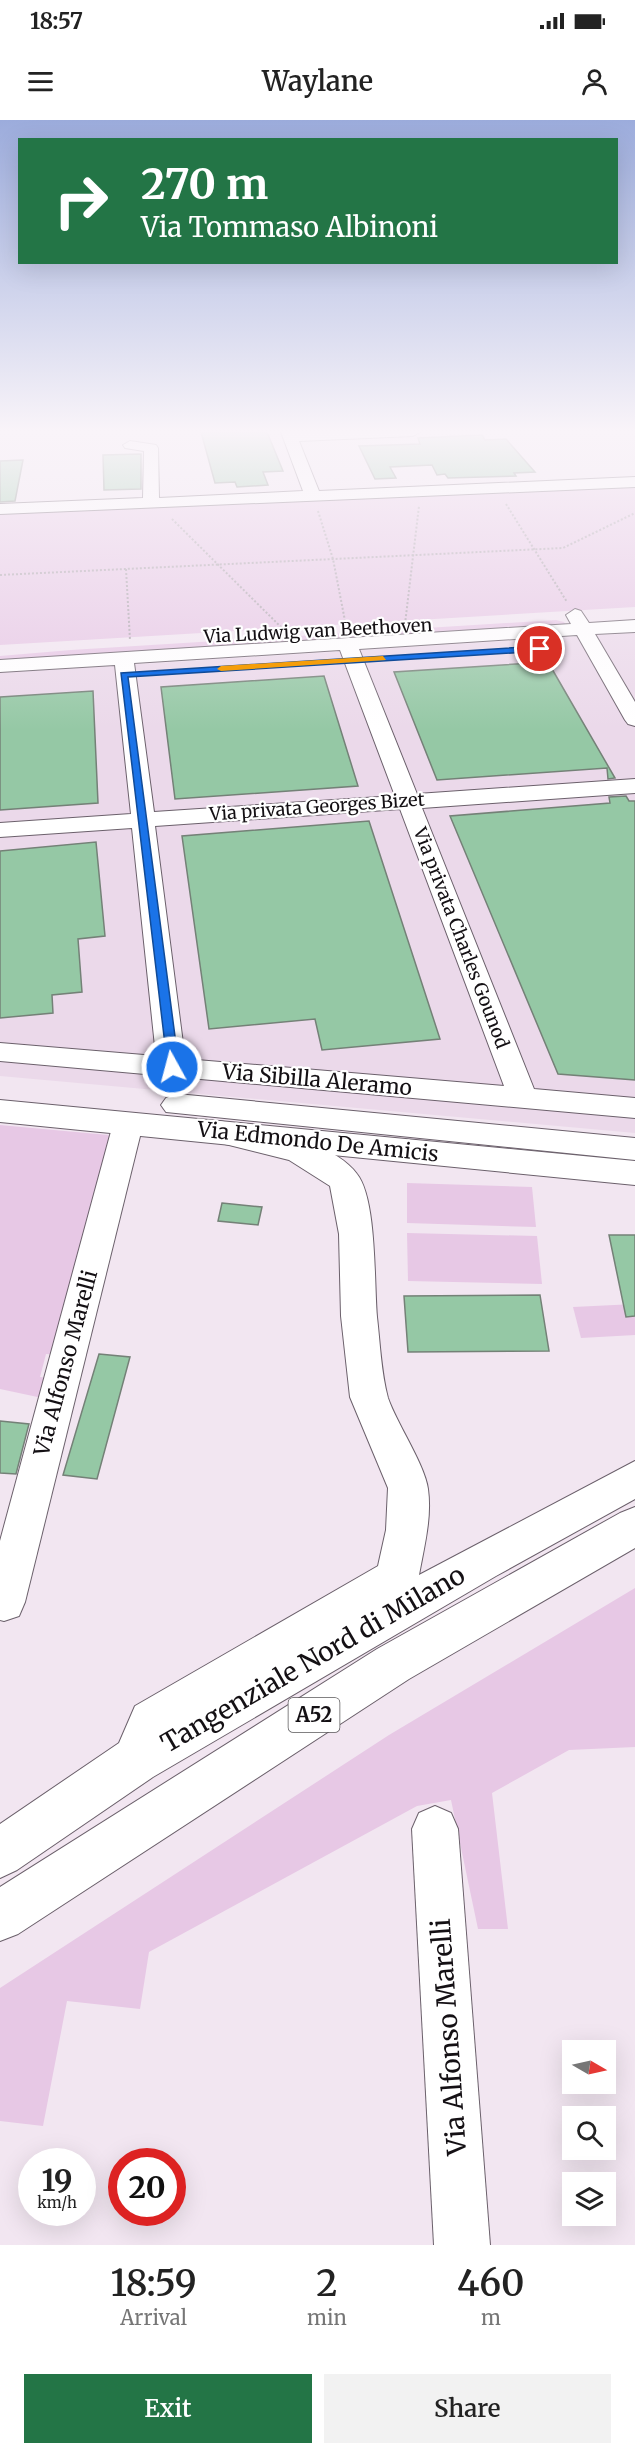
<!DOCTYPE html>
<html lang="en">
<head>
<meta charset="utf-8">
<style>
  :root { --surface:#fff; --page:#f2f2f2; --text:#222; --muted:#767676; --accent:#237546 }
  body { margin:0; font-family:Merriweather,serif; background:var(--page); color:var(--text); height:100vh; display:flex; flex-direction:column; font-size:22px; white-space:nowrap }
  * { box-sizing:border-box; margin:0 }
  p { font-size:20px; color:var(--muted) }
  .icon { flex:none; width:33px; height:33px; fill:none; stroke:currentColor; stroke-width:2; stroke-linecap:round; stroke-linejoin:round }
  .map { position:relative; height:2125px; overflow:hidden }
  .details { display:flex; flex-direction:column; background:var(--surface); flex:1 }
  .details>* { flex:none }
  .hud { position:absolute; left:18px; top:18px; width:600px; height:126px; border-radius:0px; box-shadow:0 6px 24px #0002; background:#237546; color:#fff; overflow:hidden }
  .needle { width:39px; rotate:99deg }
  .fabs { position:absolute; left:562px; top:1920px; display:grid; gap:12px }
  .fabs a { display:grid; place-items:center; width:54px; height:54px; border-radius:0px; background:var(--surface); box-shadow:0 6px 24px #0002; font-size:30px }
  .speed { position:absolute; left:18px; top:2028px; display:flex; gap:12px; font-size:30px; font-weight:700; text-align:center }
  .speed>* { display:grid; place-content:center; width:78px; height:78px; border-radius:50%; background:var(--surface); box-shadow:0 6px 24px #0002; line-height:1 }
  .speed small { font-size:15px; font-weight:400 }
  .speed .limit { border:9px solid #d22; background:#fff; color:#111 }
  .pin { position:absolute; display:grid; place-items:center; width:51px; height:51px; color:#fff; margin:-26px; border:3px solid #fff; border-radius:50%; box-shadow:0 2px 6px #0007 }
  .me { position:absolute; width:66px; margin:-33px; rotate:353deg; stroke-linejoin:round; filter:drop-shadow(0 0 4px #0008) }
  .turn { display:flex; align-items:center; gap:21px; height:126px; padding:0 24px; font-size:27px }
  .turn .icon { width:78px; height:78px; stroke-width:2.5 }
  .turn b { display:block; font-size:42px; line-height:51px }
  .eta { display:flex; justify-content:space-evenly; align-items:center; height:102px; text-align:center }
  .eta b { font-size:36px; font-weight:600; line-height:42px }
  .action { display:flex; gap:12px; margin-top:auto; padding:12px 24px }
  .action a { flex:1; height:69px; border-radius:0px; background:var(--accent); color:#fff; font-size:24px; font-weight:600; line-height:69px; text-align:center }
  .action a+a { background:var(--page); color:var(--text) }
  .status { display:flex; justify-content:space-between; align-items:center; height:42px; padding:0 30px; background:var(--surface); direction:ltr }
  .status svg { height:16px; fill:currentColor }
  header { display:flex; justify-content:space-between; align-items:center; height:78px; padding:0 24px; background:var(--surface); font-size:27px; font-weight:600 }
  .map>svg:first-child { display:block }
</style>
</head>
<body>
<div class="status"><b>18:57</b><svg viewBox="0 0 49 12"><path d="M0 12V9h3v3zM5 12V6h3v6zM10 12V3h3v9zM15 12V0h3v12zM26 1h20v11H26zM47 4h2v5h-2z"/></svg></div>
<header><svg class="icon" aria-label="menu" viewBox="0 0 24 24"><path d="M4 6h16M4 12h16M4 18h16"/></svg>Waylane<svg class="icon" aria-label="person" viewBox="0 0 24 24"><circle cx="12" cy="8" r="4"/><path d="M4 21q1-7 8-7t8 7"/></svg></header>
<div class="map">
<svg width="635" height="2125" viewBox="0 0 635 2125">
  <rect width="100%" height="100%" fill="#f2e6f1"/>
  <polygon fill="#ebd9ea" points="635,513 635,1013 0,956 0,553"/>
  <g fill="#e7c8e5">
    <polygon points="635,367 635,487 0,525 0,394"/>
    <polygon points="556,500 564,502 566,505 0,542 0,536 71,530"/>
    <polygon points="0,1005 108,1015 114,1021 62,1235 46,1234 40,1257 56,1259 47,1279 0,1269"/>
    <polygon points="407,1063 532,1067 536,1107 407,1103"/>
    <polygon points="407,1113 537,1116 542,1164 408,1161"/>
    <polygon points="635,1184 635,1215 581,1218 573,1187"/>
    <polygon points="635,1468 635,1627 569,1630 492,1673 508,1809 478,1809 451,1680 417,1686 149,1832 140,1889 67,1881 43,2006 0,2001 0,1868 389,1615"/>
  </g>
  <g fill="#95c8a5" stroke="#748177" stroke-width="1.5">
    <polygon points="201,312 267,312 283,351 263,352 268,365 237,367 235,362 215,363"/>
    <polygon points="482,315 485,320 506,319 535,352 514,353 516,356 448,358 445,354 437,355 432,345 390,347 396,358 375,359 359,326 420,324 418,318"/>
    <polygon points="141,334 141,369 104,370 103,335"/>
    <polygon points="23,340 15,381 0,382 0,341"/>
    <polygon points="548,542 615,658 608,659 607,648 437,660 394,552"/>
    <polygon points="324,556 358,666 175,679 161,567"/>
    <polygon points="93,571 98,683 0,690 0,577"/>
    <polygon points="626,676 629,681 635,681 635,960 558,954 450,696 610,683 609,677"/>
    <polygon points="369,701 440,919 322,930 315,899 209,909 182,716"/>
    <polygon points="96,722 105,816 78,819 82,872 52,875 53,893 0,898 0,731"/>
    <polygon points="222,1083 262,1087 258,1105 218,1101"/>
    <polygon points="609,1115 635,1115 635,1196 626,1197"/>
    <polygon points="540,1175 549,1231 408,1232 404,1176"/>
    <polygon points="99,1234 130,1237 97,1359 63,1355"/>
    <polygon points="0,1301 29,1304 16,1354 0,1353"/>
  </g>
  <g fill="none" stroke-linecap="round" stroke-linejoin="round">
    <g stroke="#6b606b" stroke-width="2">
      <g id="minor">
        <polygon points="281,312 420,312 413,316 299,321 319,371 635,357 635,367 0,394 0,384 143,378 144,331 125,328 123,325 130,321 156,325 158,328 159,378 303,371"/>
        <path d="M575,489l6,2 8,12 46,-3v12l-40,2 40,68v24l-7,-2 -3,-4 -48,-85 -218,14 58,145 218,-15v14l-213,15 112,281 101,9v20l-635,-57v-18l156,13 -24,-228 -132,9v-14l131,-9 -16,-149 -115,7v-12l571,-36 -5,-9zM340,530l55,146 -241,16 -20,-149zM400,689l104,277 -319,-27 -30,-233z"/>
        <polygon points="128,994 139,997 143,1004 25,1482 19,1496 4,1501 0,1500 0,1421 113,1004 117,997"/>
        <polygon points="435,1686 451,1693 458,1709 490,2125 434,2125 412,1709 419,1693"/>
      </g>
    </g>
    <g stroke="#6b606b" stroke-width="2">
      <g id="major">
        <polygon points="177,974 635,1018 635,1040 166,992 161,985 166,978"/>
        <polygon points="0,980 635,1041 635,1065 0,1002"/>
      </g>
    </g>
    <g stroke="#6b606b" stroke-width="2">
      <g id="highway">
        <path d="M220,1001c41,10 111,18 137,53 20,25 17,110 20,143 3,25 4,56 11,81 9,26 37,67 40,91 4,29 -4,58 -9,86l216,-114v38l-139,77 -343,201 -136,93 -17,8v-54l119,-81 16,-37 243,-140 8,-36 2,-42 -38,-91 -9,-81 -2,-82 -9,-48 -41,-26 -80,-20 -5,-8 5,-8z"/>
        <polygon points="635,1387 635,1428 409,1559 18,1814 0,1821 0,1767 377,1529 620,1393"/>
      </g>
    </g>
    <g stroke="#aea5ae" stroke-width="2" stroke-dasharray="2 2" stroke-linecap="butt">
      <polyline points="506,384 567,482"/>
      <polyline points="318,391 333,439 346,506"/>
      <polyline points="172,399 286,512"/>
      <polyline points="126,449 130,520"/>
      <polyline points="0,455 563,428 635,393"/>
      <polyline points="405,504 419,386"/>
    </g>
    <use href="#minor" fill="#fff" fill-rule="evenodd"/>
    <use href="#major" fill="#fff" fill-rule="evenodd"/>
    <use href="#highway" fill="#fff" fill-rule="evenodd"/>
  </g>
  <linearGradient id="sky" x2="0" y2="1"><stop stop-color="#9cacdc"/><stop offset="0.51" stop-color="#f9f4f9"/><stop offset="1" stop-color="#f9f4f9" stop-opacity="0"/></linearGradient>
  <rect width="635" height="610" fill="url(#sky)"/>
  <polygon fill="#1a73e8" stroke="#114b97" stroke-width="1.5" points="540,526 543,531 128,557 179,947 177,950 168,950 121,553"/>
  <polygon fill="#f59e0b" points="383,536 386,540 221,551 217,549 221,546"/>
  <g text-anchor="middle" stroke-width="4.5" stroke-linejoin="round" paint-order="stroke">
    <g font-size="18" fill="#141014" stroke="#fff">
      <text transform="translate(318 511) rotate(-3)" y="6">Via Ludwig van Beethoven</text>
      <text transform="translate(317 687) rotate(-4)" y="6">Via privata Georges Bizet</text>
      <text transform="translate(461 818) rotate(69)" y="6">Via privata Charles Gounod</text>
    </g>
    <rect fill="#fff" stroke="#5a585a" stroke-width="1.5" x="288.5" y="1578" width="51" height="34" rx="4.5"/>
    <g font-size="20" font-weight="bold" fill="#141014">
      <text x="314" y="1602">A52</text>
    </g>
    <g font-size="21" fill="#141014" stroke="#fff">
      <text transform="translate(317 960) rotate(5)" y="7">Via Sibilla Aleramo</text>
      <text transform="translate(318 1022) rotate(6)" y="7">Via Edmondo De Amicis</text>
      <text transform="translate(66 1243) rotate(-75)" y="7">Via Alfonso Marelli</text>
    </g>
    <g font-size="26" fill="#141014" stroke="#fff">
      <text transform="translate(313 1539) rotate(-30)" y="9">Tangenziale Nord di Milano</text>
      <text transform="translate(449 1917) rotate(-94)" y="9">Via Alfonso Marelli</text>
    </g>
  </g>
</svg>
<div class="fabs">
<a><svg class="needle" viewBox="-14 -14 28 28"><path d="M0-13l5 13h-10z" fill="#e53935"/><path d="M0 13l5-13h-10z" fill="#767676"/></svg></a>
<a><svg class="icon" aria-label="search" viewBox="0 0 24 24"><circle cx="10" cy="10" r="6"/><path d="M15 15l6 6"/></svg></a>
<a><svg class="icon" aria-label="layers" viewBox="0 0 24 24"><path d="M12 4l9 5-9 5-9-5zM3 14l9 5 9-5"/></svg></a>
</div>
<div class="speed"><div>19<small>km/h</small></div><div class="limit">20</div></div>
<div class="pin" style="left:540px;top:529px;background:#d93025"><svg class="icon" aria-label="arrive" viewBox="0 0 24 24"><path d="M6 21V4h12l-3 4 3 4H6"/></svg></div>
<svg class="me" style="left:172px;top:947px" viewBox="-20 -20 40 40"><circle r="17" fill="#1a73e8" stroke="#fff" stroke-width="3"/><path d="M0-11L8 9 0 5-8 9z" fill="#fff"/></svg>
<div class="hud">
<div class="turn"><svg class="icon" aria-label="right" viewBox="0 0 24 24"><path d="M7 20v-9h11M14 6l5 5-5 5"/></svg><div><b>270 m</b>Via Tommaso Albinoni</div></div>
</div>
</div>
<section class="details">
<div class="eta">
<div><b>18:59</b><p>Arrival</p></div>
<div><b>2</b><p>min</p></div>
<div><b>460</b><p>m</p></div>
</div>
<div class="action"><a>Exit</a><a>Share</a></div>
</section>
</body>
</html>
